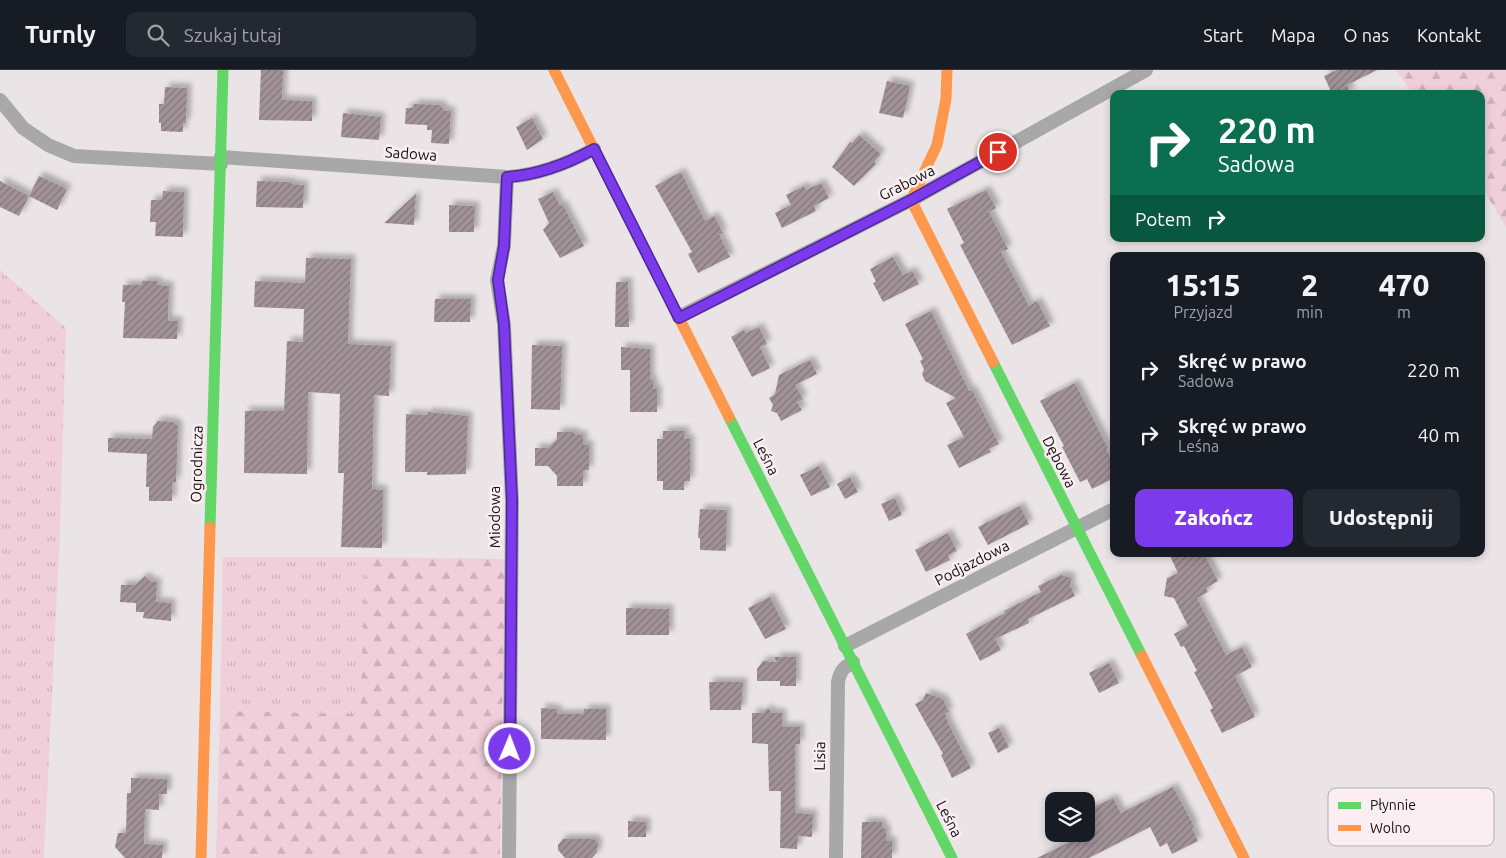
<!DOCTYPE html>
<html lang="pl">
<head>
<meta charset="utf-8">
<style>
  :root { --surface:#171b24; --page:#242831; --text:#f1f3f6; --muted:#9ea1a6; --line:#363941; --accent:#7c3aed }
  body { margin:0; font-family:Ubuntu,sans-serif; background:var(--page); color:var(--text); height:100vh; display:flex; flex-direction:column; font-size:19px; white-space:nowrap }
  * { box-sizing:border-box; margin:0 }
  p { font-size:16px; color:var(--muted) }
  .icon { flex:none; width:28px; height:28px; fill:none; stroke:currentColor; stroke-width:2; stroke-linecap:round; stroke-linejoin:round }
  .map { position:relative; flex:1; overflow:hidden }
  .side { position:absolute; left:1110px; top:182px; width:375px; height:305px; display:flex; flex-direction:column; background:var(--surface); border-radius:10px; box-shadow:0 2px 8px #0003 }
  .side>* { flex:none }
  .banner { position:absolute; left:1110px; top:20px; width:375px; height:152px; border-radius:10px; box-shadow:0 2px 8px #0003; background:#0b6e4f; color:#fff; overflow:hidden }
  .fabs { position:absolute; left:1045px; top:722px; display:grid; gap:10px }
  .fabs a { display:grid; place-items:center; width:50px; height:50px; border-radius:10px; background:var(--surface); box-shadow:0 2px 8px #0003; font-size:25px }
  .pin { position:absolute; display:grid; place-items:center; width:42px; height:42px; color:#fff; margin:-21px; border:2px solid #fff; border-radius:50%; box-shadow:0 1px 5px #0007 }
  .me { position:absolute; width:55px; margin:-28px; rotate:1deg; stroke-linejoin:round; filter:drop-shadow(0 0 4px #0008) }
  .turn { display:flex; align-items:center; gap:18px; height:105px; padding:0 25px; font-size:22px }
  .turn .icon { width:65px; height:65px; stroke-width:2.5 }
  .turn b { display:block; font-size:35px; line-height:42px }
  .then { display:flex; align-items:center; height:48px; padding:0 25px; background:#0003; gap:10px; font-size:19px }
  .eta { display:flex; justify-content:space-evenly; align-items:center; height:85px; text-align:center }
  .eta b { font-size:30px; font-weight:800; line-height:35px }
  .button { display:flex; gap:10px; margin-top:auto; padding:10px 25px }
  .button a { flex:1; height:58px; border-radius:10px; background:var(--accent); color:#fff; font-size:20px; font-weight:800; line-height:58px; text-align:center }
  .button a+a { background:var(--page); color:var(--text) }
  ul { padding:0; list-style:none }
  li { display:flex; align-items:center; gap:15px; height:65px; padding:0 25px }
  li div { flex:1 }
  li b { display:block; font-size:19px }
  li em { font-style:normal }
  header { display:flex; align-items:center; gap:30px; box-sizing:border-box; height:70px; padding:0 25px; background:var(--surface); border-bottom:1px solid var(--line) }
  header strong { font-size:24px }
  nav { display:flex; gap:28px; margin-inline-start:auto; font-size:18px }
  .search { width:350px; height:45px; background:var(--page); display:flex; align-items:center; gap:12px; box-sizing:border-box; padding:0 18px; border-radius:10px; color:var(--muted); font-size:19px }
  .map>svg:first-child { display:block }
</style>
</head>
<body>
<header>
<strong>Turnly</strong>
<div class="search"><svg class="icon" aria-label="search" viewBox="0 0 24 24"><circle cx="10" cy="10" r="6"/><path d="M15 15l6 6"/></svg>Szukaj tutaj</div>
<nav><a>Start</a><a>Mapa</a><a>O nas</a><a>Kontakt</a></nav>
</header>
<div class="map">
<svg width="1506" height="788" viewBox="0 0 1506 788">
  <defs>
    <pattern id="grass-tufts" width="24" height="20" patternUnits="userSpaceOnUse" patternTransform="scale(1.25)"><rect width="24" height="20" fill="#f0cfda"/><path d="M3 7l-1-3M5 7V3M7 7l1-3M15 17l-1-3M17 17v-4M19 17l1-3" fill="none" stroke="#cdb1ba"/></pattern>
    <pattern id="forest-firs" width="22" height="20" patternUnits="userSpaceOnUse" patternTransform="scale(1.25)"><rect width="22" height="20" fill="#f0cfda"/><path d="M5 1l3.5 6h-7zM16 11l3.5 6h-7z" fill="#cdb1ba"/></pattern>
    <pattern id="building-hatch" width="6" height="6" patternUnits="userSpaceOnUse" patternTransform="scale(1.25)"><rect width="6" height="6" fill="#a19298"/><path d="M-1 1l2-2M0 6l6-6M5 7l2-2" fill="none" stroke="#82767b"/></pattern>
    <filter id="shadow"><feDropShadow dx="4.5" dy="-4.5" stdDeviation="2.5" flood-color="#0004"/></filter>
  </defs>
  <rect width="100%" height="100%" fill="#eae4e6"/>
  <g fill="url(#grass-tufts)">
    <polygon points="0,200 66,258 60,461 44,788 0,788"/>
    <polygon points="223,487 366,487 360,644 220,641"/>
  </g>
  <g fill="url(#forest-firs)">
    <polygon points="1396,0 1506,0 1506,157 1481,116 1481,24 1413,24"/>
    <polygon points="366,487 505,489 500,788 216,788 220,641 360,644"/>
  </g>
  <g fill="url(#building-hatch)" filter="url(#shadow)">
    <polygon points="261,0 283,0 282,30 312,31 312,51 259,50"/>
    <polygon points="1337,0 1377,0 1347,15 1351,24 1332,24 1324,6"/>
    <polygon points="887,11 910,16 903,48 879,43"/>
    <polygon points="165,17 187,18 186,53 183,53 183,62 161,61 161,53 159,53 159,34 164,34"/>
    <polygon points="414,34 440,35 445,41 451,41 449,74 431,73 432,60 427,60 427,55 405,54 406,38 413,38"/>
    <polygon points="343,43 381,47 379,70 341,67"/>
    <polygon points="532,48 543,69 527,80 516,57"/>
    <polygon points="859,65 881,84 874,92 876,94 854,116 832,97 850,72 852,73"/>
    <polygon points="681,102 705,151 714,146 723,163 719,164 730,187 698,203 688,184 692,182 655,116"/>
    <polygon points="39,106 67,119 57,140 29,126"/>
    <polygon points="0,111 29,126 19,146 0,137"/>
    <polygon points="257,111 291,112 291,114 304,115 303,138 256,137"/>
    <polygon points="821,113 829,128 814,136 816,141 782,158 775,143 791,135 786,125 804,116 806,120"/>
    <polygon points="986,120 996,138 989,142 1008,179 1001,182 1029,236 1037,231 1050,256 1012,275 960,175 964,173 947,139"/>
    <polygon points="163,121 184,122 183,167 155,166 156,152 150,152 151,130 162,130"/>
    <polygon points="553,122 560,136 563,135 584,176 560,188 543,160 549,153 538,129"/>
    <polygon points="416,124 414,155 384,153"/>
    <polygon points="449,135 475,136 474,162 449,162"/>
    <polygon points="893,187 903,205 912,201 919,214 883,232 873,213 876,212 870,199"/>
    <polygon points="306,188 351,189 348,274 391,276 389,326 374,325 372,419 383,420 382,478 341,477 344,403 338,403 340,324 308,322 307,404 244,403 245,341 284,341 287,271 303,272 304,239 254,237 255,211 305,213"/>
    <polygon points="142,211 157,211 157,215 169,216 168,251 178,251 177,269 123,268 125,232 122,232 123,215 142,215"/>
    <polygon points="616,212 628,212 629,257 615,257"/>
    <polygon points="435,229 471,229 470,252 434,252"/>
    <polygon points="931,241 969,321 972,320 999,374 989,379 991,382 959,398 947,375 964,367 946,333 956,328 925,311 922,304 924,299 920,291 923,289 905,254"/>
    <polygon points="759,257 767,274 760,277 770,298 752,307 731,267 744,260 746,263"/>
    <polygon points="532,275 562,276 560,340 531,339"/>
    <polygon points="621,277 650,279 650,310 653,310 653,319 657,319 657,342 630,342 630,300 621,300"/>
    <polygon points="810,290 817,304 795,315 803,329 797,332 802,340 781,351 777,343 771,341 773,335 769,328 775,324 779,305"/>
    <polygon points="1075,313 1108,378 1106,379 1114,395 1114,408 1092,419 1087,409 1080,412 1062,377 1064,376 1040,331"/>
    <polygon points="428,342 468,346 466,404 427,405 427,402 405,402 406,344 428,345"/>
    <polygon points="158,351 173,352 178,356 176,412 172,412 172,431 149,431 149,417 146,417 147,384 108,382 108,368 152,369 153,357"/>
    <polygon points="663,361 685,361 684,369 690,369 690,411 684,411 684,420 663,420 663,411 657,411 657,369 663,369"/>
    <polygon points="557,362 573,362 576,365 583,365 583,375 589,375 589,400 583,400 583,416 557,416 557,406 548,396 535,396 535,378 548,378 557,369"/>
    <polygon points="819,396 830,417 811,426 800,405"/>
    <polygon points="850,407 858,422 845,429 837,414"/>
    <polygon points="895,428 902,445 889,451 881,434"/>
    <polygon points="1020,436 1029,454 988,475 978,457"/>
    <polygon points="700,439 727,440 726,481 700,480 700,468 698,468"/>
    <polygon points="948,463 957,481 948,485 950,490 926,502 915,480"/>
    <polygon points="1169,484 1204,484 1218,511 1206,518 1208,522 1197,528 1226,585 1242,577 1252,597 1235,606 1255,647 1222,663 1210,640 1213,638 1194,602 1197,601 1184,576 1181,577 1174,564 1188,556 1174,528 1164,526 1167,508 1178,503"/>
    <polygon points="1061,505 1072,508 1070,515 1075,526 1028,549 1029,553 995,569 1001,580 980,591 966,564 1005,543 1004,541 1041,522 1038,516"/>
    <polygon points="145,506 151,512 157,512 156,532 171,533 171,551 143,548 144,542 136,542 136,533 120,532 121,515 135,515"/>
    <polygon points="770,527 786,559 765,569 748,538"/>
    <polygon points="626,538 669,539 669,565 626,565"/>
    <polygon points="774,587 796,587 796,616 780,616 780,611 757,611 757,599 763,591 777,592"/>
    <polygon points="1109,593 1119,613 1099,623 1089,603"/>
    <polygon points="709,612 743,612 741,640 710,640"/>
    <polygon points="926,623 943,629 949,642 945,643 948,653 971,698 952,708 941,685 943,684 915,634 923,630"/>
    <polygon points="541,638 557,639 557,644 584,644 584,639 606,639 606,670 541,669"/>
    <polygon points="768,638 772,643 782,643 782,657 800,657 800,674 795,674 795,743 813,744 812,767 798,766 797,779 780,778 781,721 769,721 768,674 752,673 752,643 763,643"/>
    <polygon points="999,658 1009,677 998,683 988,663"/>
    <polygon points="131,708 167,709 167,724 159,724 159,740 145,739 144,774 163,775 162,788 125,788 115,777 118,763 126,763 127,723 131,723"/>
    <polygon points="1173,717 1194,756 1192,758 1198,771 1172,784 1167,773 1160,777 1150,757 1089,788 1037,788 1086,764 1086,741 1113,728 1121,743"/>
    <polygon points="628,751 646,752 646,767 628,767"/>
    <polygon points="862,752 882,752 882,758 886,759 886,771 892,771 892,788 861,788"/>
    <polygon points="563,769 594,769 598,773 597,782 592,788 565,788 558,780 558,775"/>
  </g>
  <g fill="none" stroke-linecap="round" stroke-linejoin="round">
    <g stroke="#a7a8a7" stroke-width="14">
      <polyline points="0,30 23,58 48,75 74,86 221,94"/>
      <path d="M221,87l286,20c30,-2 60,-13 87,-28"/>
      <polyline points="507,107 504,176 497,210 504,254 512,431 509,788"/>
      <polyline points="679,247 911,130 1146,0"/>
      <polyline points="845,576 1114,439"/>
      <path d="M836,788l2,-176c2,-11 6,-15 15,-20"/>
    </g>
    <g stroke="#63d668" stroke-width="11">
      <polyline points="993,292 1142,586"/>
      <polyline points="729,347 952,788"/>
      <polyline points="210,457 223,0"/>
    </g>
    <g stroke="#ff974d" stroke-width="11">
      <polyline points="554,0 729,347"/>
      <polyline points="947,0 946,29 937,75 911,130 993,292"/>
      <polyline points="1142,586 1244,788"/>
      <polyline points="201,788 210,457"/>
    </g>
  </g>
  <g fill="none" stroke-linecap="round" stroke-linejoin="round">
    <g stroke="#51269a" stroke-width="12">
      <path id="route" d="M510,679l2,-248 -8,-177 -6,-44 6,-34 3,-69c30,-2 60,-13 87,-28l85,169 232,-118 87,-48"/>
    </g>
    <use href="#route" stroke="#7c3aed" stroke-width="9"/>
  </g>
  <g text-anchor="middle" stroke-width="5" stroke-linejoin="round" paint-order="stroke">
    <g font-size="15" fill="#130f11" stroke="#fbeef2">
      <text transform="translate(411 84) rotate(4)" y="5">Sadowa</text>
      <text transform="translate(907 113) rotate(-27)" y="5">Grabowa</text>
      <text transform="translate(766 387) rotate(63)" y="5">Leśna</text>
      <text transform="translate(1059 392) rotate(63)" y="5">Dębowa</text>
      <text transform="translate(197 394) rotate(-89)" y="5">Ogrodnicza</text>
      <text transform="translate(495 447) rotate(-90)" y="5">Miodowa</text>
      <text transform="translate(972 493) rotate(-27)" y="5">Podjazdowa</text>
      <text transform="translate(820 686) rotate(-89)" y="5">Lisia</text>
      <text transform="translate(949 749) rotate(63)" y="5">Leśna</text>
    </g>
  </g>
  <rect x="1328" y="718" width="166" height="58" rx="8" fill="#fbeef2" stroke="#b5abae" stroke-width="1"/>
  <rect x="1338" y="732" width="23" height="7" fill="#63d668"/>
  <rect x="1338" y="755" width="23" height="6" fill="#ff974d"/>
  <g font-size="14" fill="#130f11">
    <text x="1370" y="740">Płynnie</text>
    <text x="1370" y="763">Wolno</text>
  </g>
</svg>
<div class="fabs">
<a><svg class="icon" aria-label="layers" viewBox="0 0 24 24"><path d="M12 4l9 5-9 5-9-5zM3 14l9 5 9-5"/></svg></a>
</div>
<div class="pin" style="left:998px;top:82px;background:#d93025"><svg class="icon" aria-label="arrive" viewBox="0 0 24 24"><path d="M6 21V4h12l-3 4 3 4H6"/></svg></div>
<svg class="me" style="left:510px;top:679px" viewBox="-20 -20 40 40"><circle r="17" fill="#7c3aed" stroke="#fff" stroke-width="3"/><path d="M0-11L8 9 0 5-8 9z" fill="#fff"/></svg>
<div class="banner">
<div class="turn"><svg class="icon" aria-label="right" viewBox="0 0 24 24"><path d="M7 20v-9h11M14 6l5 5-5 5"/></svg><div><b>220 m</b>Sadowa</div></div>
<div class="then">Potem<svg class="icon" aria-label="right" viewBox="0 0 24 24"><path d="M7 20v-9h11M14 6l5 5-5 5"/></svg></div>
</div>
<section class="side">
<div class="eta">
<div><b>15:15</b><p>Przyjazd</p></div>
<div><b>2</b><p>min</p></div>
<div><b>470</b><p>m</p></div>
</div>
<ul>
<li><svg class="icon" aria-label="right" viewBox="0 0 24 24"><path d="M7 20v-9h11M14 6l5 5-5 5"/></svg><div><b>Skręć w prawo</b><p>Sadowa</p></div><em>220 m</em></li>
<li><svg class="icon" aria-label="right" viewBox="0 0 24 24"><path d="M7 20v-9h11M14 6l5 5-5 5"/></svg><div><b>Skręć w prawo</b><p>Leśna</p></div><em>40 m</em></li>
</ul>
<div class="button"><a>Zakończ</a><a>Udostępnij</a></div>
</section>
</div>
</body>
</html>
